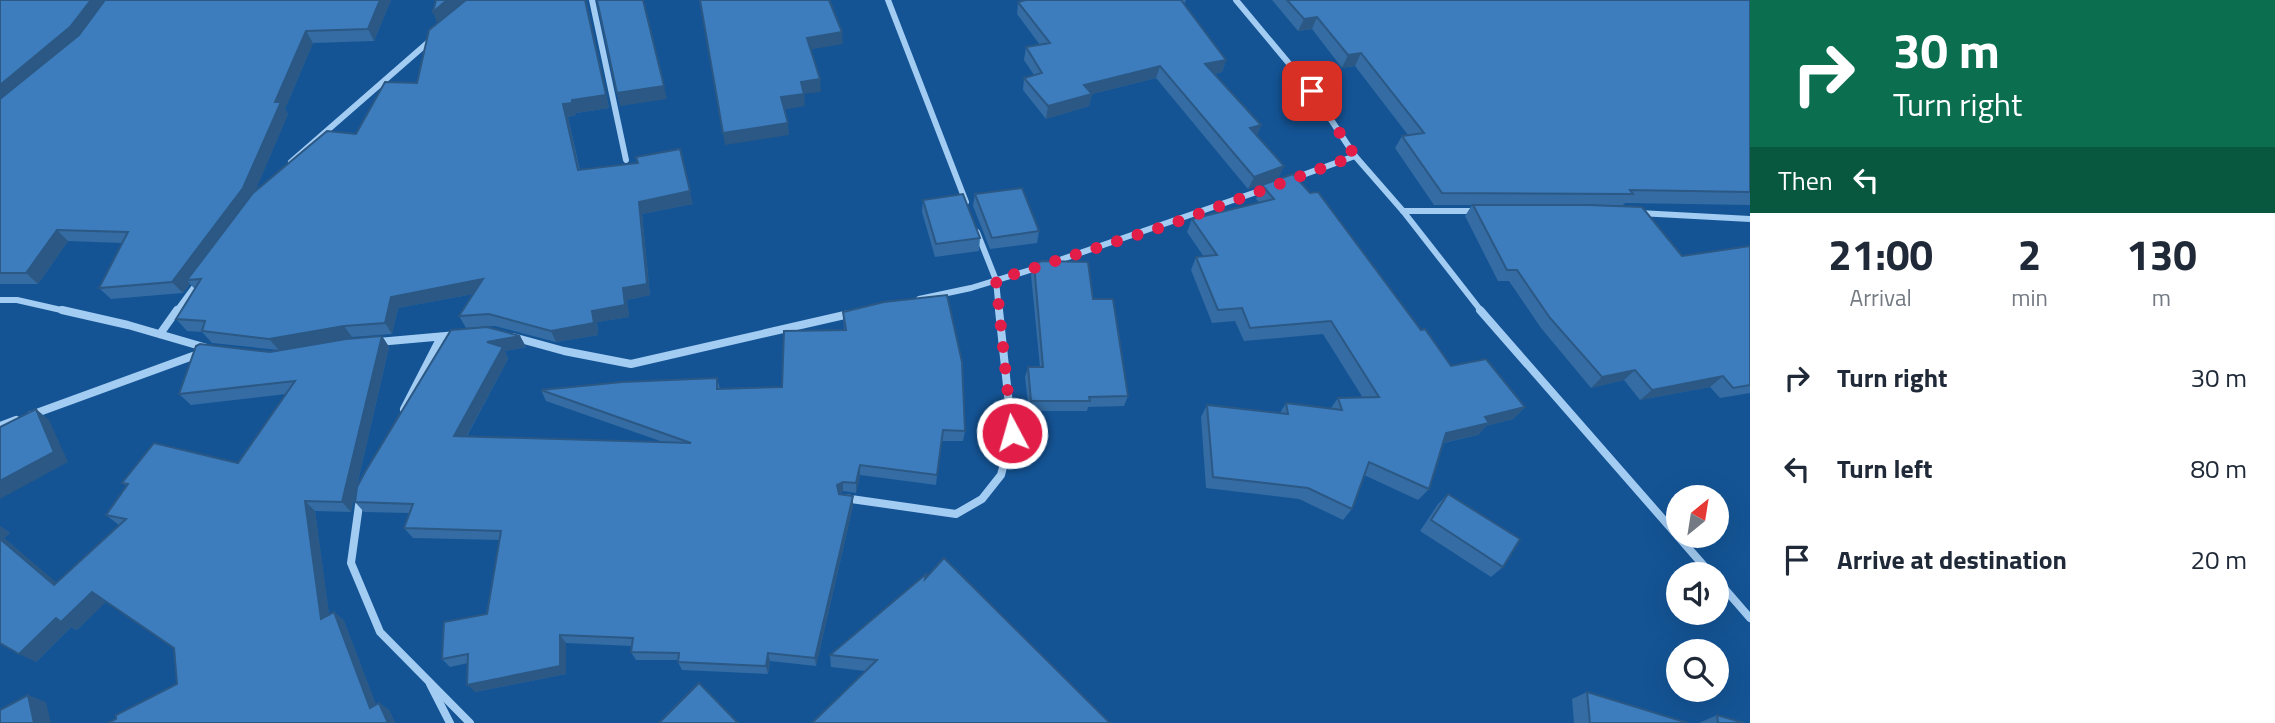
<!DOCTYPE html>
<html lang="en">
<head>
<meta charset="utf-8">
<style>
  :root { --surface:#fff; --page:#f2f2f3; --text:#1f2937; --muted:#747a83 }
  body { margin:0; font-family:"Titillium Web",sans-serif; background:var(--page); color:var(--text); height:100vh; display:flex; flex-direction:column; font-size:26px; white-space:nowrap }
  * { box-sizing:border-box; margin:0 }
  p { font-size:23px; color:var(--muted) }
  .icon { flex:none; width:38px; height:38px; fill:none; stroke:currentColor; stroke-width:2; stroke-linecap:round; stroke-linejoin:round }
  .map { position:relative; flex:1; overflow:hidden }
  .sheet { display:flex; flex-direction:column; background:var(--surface); width:525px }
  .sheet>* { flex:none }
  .hud { background:#0b6e4f; color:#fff; overflow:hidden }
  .needle { width:46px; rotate:30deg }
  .tools { position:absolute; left:1666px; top:485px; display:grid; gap:14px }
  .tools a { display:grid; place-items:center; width:63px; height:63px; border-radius:50%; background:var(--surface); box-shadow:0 7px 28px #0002; font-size:35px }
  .pin { position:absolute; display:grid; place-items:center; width:60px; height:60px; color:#fff; margin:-30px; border-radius:14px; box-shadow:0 4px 10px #0006 }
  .me { position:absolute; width:77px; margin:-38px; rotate:354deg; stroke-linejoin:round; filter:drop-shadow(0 0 5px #0008) }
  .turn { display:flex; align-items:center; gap:24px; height:147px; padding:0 28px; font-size:32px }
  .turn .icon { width:91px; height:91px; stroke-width:2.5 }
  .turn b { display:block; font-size:49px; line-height:60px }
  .then { display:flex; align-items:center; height:66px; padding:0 28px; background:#0003; gap:14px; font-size:26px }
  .eta { display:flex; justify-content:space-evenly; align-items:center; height:119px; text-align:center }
  .eta b { font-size:42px; font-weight:700; line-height:49px }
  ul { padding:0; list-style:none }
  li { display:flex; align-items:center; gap:21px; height:91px; padding:0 28px }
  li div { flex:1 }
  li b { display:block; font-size:26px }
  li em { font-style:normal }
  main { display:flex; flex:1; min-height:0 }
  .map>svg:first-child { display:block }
</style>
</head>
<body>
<main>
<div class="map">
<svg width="1750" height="723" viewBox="0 0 1750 723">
  <rect width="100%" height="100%" fill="#145495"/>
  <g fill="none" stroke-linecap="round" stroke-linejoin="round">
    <g stroke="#a3ccf2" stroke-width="6">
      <polyline points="592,0 626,160"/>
      <polyline points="888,0 966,202"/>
      <polyline points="1236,0 1312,91 1355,156 1403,211 1482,312"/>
      <polyline points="291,162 432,39"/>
      <polyline points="1289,180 1355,156"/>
      <polyline points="1403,211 1477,211"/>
      <polyline points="1639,213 1750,219"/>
      <polyline points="977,232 996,280 999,312"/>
      <polyline points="1051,263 1268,188"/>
      <polyline points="919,299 971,288 1040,267"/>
      <polyline points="0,300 17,300 70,312"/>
      <polyline points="176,312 198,282"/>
    </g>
    <g stroke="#a3ccf2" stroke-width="8">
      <polyline points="62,310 128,325 207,348"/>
      <polyline points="1480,310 1711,574"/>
      <polyline points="160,334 177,310"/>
      <polyline points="513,337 564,351 631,364 849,314"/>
      <polyline points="378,342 457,335"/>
      <polyline points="404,409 441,337"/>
      <polyline points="31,415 201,353"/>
      <polyline points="0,426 16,420"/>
      <polyline points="360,498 351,563 380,632 470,723"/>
      <polyline points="844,498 956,514 982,499 1001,475 1012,433 999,310"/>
      <polyline points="1717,580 1750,618"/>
      <polyline points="430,684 450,723"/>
    </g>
  </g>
  <g fill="#346ca3">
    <polygon points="0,0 391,0 374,41 313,43 285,109 288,114 255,191 356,134 417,83 438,23 436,0 586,0 609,108 576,113 576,115 568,117 580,170 693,204 642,214 650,295 627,300 629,317 597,322 598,335 556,342 495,326 466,328 459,316 473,294 398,308 392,334 352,337 279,350 212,343 202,332 187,331 176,319 195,289 190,284 183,293 111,299 99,288 122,243 68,241 38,284 0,284"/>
    <polygon points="1023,0 1186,0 1184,4 1226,60 1222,72 1214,74 1261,125 1257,135 1284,166 1278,178 1248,189 1156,78 1092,94 1089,106 1046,119 1023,90 1024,78 1034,75 1024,60 1026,47 1040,45 1017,14 1018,2"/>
    <polygon points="1272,0 1750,0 1750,205 1625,203 1622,206 1682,256 1750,246 1750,393 1720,398 1710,387 1640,400 1624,380 1591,388 1541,328 1509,281 1498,281 1465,216 1472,205 1434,205 1395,148 1402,136 1408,135 1355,66 1342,68 1312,29 1298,31"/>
    <polygon points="1262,185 1421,330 1451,366 1525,407 1513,419 1486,426 1478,435 1443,443 1429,489 1418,500 1364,475 1352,509 1343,520 1299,499 1206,488 1201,417 1207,405 1280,413 1286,403 1331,408 1338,398 1363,398 1323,334 1244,341 1235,321 1212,323 1191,270 1196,257 1204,257 1187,232 1192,219 1259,202 1256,199"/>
    <polygon points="975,194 1039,231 1037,243 990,249 973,206"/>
    <polygon points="923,200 980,238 979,251 935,257 922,212"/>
    <polygon points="1034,264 1093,299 1128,396 1124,406 1088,407 1087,411 1029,411 1025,377 1028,367 1040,367 1031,275"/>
    <polygon points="843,312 965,431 963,441 941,441 936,485 860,475 856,493 843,491 839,494 853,496 853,506 816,666 770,661 768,674 682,670 678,662 678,660 636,660 631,652 632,646 566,643 566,674 475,692 468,663 450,667 442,659 487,614 500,540 413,538 404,528 409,513 364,512 355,502 357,487 520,336 526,347 505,351 508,359 467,436 663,442 546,401 541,390 717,378 720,389 782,387 844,330"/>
    <polygon points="382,336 389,347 351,512 315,511 329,615 334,612 344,621 376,705 379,703 389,710 395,723 108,723 177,684 174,648 106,601 77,630 71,627 36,662 0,526 10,533 4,538 56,583 119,525 106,515 127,486 122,483 238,463 286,394 191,405 179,394 270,352"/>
    <polygon points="1448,494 1503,567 1491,577 1420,531 1438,504"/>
    <polygon points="925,579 1110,723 865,671 831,667 830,655"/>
    <polygon points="1587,692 1688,723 1574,723 1572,699"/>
    <polygon points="1717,715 1744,723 1699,723"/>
  </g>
  <g fill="#2b5884">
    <polygon points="91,0 108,0 80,39 0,106 0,85"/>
    <polygon points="380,0 391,0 374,41 368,29"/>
    <polygon points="447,0 472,0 438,25 433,12"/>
    <polygon points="585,0 609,108 576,113 576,115 568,117 582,183 578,170 563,104 572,100"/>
    <polygon points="1317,17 1312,29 1298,31 1304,19"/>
    <polygon points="306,31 313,43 285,109 288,114 252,199 187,280 190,284 183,293 172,282 275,102"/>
    <polygon points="842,32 843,44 808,50 807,38"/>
    <polygon points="1361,53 1355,66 1342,68 1348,55"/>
    <polygon points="1226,60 1222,72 1201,76 1205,64"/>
    <polygon points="1160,66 1156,78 1092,94 1089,106 1046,119 1048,106 1084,85"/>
    <polygon points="820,79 821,92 802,94 801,82"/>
    <polygon points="664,86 667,99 620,106 617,93"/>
    <polygon points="804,94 805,106 782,110 781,97"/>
    <polygon points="788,123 789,135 725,145 723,133"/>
    <polygon points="1261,125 1256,137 1250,128"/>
    <polygon points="1284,166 1278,178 1248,189 1254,177"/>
    <polygon points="690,191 693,204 642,214 650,295 627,300 629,317 597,322 598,335 556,342 551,331 592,311 623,288 639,202"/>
    <polygon points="57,230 68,241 38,284 26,273"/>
    <polygon points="483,279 489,291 398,308 392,334 385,323 391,297"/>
    <polygon points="344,326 352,337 279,350 269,339"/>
    <polygon points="382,336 389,347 351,512 342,502"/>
    <polygon points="520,336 526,347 505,351 508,359 461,446 454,436 487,342"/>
    <polygon points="1635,370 1624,380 1591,388 1602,377"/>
    <polygon points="1723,376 1710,387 1640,400 1652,390"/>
    <polygon points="1525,407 1513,419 1486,426 1478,435 1436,444 1446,433 1485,417"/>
    <polygon points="36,409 49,420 68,462 0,499 0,481"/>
    <polygon points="860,465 860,475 856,493 856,483"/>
    <polygon points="843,482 843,491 837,495 837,485"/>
    <polygon points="853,496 853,506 816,666 815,658"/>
    <polygon points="305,501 315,511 331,628 321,619"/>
    <polygon points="0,526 10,533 4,538 69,593 54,585 0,539"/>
    <polygon points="92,592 107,601 77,630 71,627 36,662 19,654 56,618"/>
    <polygon points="334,612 344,621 380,715 370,708"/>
    <polygon points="560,635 566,643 566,674 475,692 467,685"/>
    <polygon points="768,653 770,661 768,674 766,666"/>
    <polygon points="28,695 46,702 51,723 34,723"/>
    <polygon points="379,703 389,710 395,723 388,723"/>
  </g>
  <g fill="#3d7dbd" stroke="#2b5884" stroke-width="2">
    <polygon points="0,0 91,0 70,27 0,85"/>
    <polygon points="105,0 380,0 368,29 306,31 275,102 281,102 243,188 172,282 99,288 128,232 57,230 26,273 0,273 0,99 79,35"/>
    <polygon points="436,0 447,0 433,12"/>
    <polygon points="466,0 585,0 606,95 572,100 572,103 563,104 578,170 638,163 636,157 680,149 690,191 639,202 647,284 623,288 625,305 592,311 594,323 551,331 489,314 459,316 483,279 391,297 385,323 344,326 269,339 202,331 205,321 176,319 201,279 187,280 253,193 327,131 356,134 385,82 417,83 429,30"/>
    <polygon points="597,0 643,0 664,86 617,93"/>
    <polygon points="700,0 829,0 842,32 807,38 820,79 801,82 804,94 781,97 788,123 723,133"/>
    <polygon points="1026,0 1181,0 1226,60 1205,64 1261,125 1250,128 1284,166 1254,177 1160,66 1084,85 1092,94 1048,106 1024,78 1042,73 1026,47 1050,43 1018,2"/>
    <polygon points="1287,0 1750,0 1750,192 1630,190 1633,194 1442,193 1402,136 1424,133 1361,53 1348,55 1317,17 1304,19"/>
    <polygon points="1293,174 1310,193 1318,192 1421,330 1425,329 1451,366 1486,359 1525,407 1485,417 1489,423 1446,433 1429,489 1369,462 1352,509 1308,488 1213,477 1207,405 1288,414 1286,403 1342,410 1338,398 1379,397 1331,321 1250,328 1242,308 1218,310 1196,257 1217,255 1192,219 1274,199 1262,185"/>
    <polygon points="1022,188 1039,231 992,238 975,194"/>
    <polygon points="963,194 980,238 936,244 923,200"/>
    <polygon points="1473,205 1588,205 1642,207 1682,256 1750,246 1750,385 1733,388 1723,376 1652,390 1635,370 1602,377 1550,318 1517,270 1507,270"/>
    <polygon points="1042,261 1088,262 1093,299 1113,299 1128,396 1089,397 1090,401 1031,401 1028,367 1043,367 1034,264"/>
    <polygon points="947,295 962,362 965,431 943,430 937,475 860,465 856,483 843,482 837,485 839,494 853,496 815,658 768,653 766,666 678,662 679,653 631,652 633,638 560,635 560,666 467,685 468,654 442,659 444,622 487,614 501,531 404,528 413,504 355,502 357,487 365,472 451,330 487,327 520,336 487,342 503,347 454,436 691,443 541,390 622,382 717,378 717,389 782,387 784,331 846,330 843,312 884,302"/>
    <polygon points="382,336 342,502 305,501 321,619 334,612 370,708 379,703 388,723 108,723 116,719 116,715 177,684 174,648 92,592 61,622 56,618 19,654 0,643 0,539 54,585 126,519 106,515 128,484 122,483 154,443 238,463 295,381 179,394 196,346 200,344 270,352 346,339"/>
    <polygon points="36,409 54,452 0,481 0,427"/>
    <polygon points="1448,494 1520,539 1503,567 1431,520"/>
    <polygon points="944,558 1110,723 812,723 877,660 830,655 926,574 925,579"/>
    <polygon points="699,683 738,723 659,723"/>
    <polygon points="1587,692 1688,723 1590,723"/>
    <polygon points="28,695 34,723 0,723 0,710"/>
    <polygon points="1717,715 1744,723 1718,723"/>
  </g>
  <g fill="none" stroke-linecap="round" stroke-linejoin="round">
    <polyline stroke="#e11d48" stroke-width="12" stroke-dasharray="0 21.6" points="1012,433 996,280 1171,224 1355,156 1312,91"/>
  </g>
</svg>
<div class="tools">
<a><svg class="needle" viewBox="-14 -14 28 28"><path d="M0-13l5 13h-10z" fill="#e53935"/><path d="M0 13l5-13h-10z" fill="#747a83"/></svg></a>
<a><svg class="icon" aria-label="sound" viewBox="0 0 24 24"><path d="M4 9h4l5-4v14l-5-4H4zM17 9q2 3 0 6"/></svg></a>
<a><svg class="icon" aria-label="search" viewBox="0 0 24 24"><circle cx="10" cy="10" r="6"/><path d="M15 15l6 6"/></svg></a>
</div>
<div class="pin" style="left:1312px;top:91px;background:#d93025"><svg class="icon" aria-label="arrive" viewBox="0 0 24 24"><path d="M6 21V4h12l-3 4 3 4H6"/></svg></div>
<svg class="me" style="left:1012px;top:433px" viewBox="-20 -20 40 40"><circle r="17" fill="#e11d48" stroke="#fff" stroke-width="3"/><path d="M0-11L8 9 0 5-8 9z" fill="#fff"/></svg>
</div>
<section class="sheet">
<div class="hud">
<div class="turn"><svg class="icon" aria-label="right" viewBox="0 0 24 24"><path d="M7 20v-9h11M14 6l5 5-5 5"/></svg><div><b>30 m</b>Turn right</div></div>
<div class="then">Then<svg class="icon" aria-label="left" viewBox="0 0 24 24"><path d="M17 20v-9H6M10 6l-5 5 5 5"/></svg></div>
</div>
<div class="eta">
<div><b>21:00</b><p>Arrival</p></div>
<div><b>2</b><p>min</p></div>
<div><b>130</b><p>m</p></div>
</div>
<ul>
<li><svg class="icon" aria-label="right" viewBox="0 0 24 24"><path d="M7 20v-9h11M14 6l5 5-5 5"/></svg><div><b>Turn right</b></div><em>30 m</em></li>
<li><svg class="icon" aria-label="left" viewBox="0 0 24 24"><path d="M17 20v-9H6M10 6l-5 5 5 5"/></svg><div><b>Turn left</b></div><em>80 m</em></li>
<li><svg class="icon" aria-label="arrive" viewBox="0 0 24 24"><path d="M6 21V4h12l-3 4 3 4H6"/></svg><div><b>Arrive at destination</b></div><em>20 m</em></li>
</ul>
</section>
</main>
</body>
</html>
